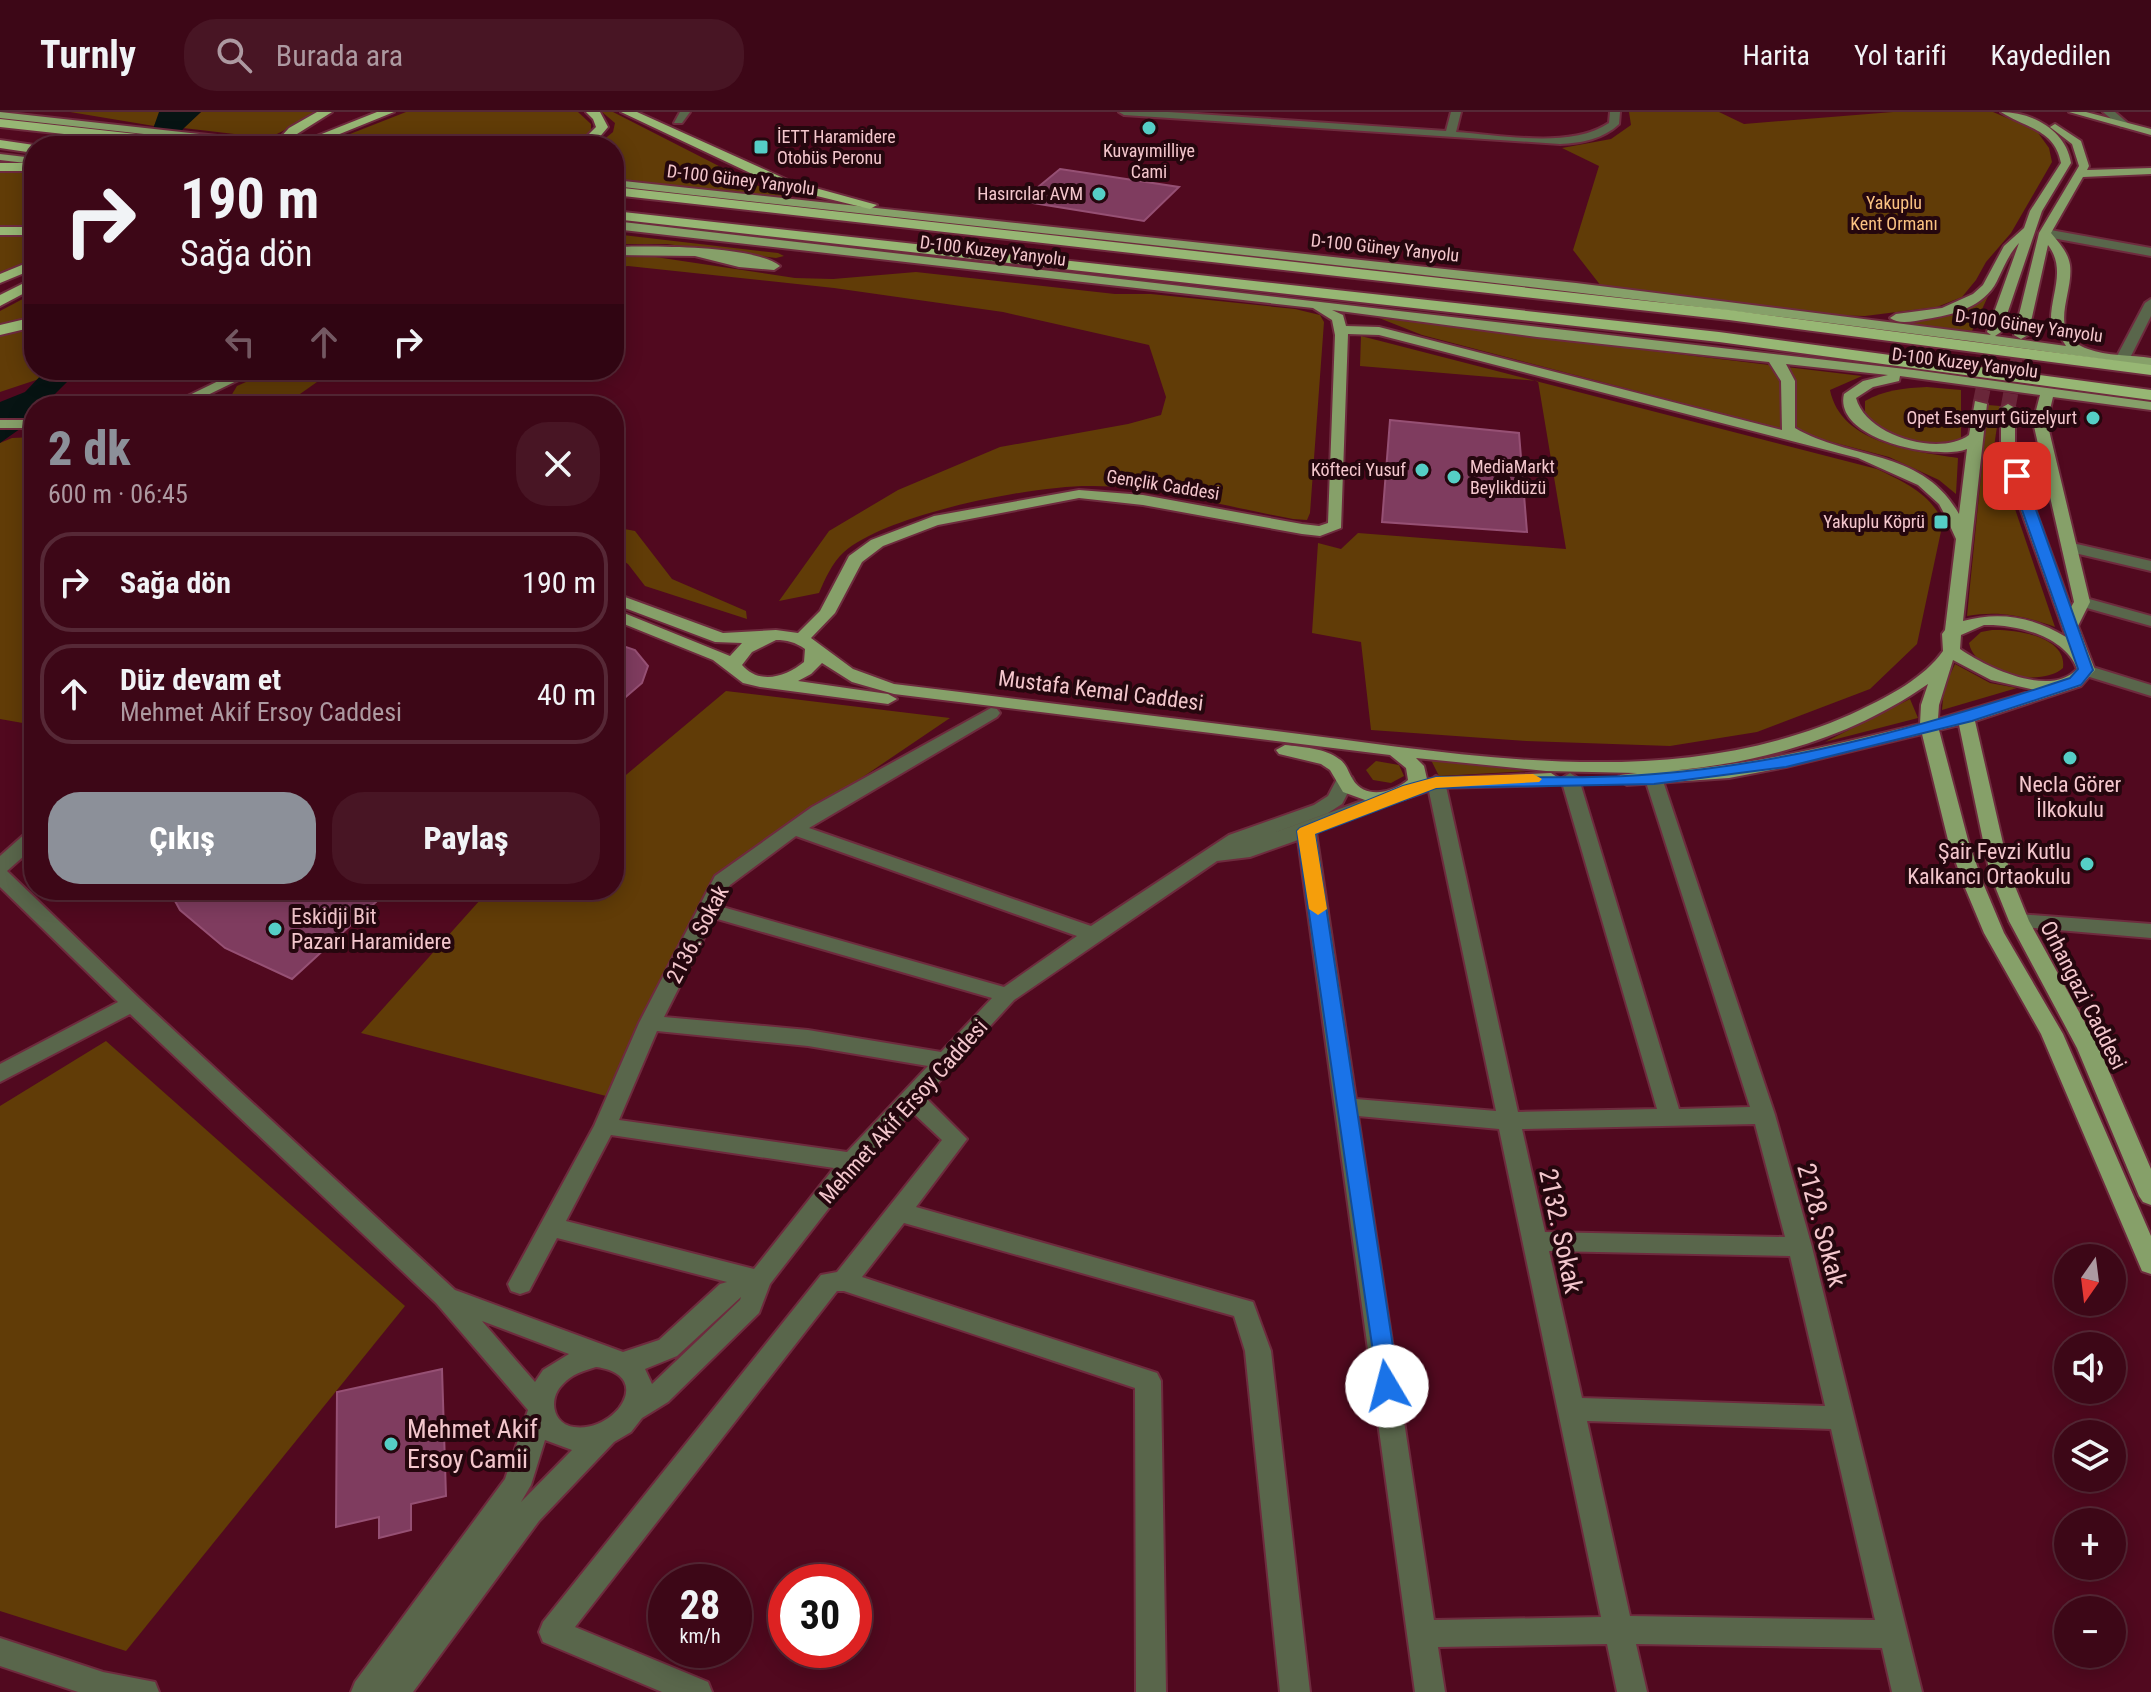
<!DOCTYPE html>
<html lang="tr">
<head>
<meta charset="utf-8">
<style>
  :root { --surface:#3d0717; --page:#481524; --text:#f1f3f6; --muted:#ad99a1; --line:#562836; --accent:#8c9099 }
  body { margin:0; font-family:"Roboto Condensed",sans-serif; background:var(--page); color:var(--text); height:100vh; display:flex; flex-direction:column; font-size:30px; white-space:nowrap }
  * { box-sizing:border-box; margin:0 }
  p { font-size:26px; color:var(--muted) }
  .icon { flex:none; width:44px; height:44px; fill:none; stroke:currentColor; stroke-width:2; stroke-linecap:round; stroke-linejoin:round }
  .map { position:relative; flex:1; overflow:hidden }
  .panel { position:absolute; left:24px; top:284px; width:600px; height:504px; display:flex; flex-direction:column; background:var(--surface); border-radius:32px; box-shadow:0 4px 20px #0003,0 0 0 2px var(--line) }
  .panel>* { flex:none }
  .banner { position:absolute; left:24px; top:24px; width:600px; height:244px; border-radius:32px; box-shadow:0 4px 20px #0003,0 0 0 2px var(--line); background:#3d0717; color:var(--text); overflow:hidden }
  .needle { width:52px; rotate:194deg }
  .controls { position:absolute; left:2054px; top:1132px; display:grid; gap:16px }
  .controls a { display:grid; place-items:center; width:72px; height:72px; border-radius:50%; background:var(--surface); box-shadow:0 4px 20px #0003,0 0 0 2px var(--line); font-size:40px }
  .speed { position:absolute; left:648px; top:1452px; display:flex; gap:16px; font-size:40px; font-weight:700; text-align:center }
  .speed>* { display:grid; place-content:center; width:104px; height:104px; border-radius:50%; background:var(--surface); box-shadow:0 4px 20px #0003,0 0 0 2px var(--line); line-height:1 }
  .speed small { font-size:20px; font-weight:400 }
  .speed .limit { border:12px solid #d22; background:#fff; color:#111 }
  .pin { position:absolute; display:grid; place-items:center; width:68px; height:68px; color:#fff; margin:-34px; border-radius:16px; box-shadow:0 4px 12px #0006 }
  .me { position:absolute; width:88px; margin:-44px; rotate:352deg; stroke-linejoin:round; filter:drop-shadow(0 0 6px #0008) }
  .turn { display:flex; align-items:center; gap:28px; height:168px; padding:0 24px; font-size:36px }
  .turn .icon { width:104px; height:104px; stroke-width:2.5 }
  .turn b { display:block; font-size:56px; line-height:68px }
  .lanes { display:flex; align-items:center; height:76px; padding:0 24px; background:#0003; justify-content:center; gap:40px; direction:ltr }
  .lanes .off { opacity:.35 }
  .round { display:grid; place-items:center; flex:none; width:84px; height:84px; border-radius:32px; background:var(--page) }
  .head { display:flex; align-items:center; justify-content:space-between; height:136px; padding:0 24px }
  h1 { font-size:48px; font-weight:800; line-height:60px; color:var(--accent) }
  .primary-button { display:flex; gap:16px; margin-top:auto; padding:16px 24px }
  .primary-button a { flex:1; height:92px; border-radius:32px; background:var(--accent); color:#fff; font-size:32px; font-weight:800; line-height:92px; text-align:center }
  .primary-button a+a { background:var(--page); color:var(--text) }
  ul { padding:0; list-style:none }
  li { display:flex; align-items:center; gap:24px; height:100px; margin:0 16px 12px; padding:0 8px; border:4px solid var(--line); border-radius:32px }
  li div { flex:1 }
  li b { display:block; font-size:30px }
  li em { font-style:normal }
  header { display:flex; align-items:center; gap:48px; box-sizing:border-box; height:112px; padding:0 40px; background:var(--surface); border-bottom:2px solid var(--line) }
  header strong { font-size:38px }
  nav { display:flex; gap:44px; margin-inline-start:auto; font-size:28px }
  .search { width:560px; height:72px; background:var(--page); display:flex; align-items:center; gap:20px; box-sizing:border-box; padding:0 28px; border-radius:32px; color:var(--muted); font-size:30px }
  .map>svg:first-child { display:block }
</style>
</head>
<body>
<header>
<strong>Turnly</strong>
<div class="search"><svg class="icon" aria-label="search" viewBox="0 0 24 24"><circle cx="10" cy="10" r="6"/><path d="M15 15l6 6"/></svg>Burada ara</div>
<nav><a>Harita</a><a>Yol tarifi</a><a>Kaydedilen</a></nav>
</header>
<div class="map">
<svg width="2151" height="1580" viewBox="0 0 2151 1580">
  <rect width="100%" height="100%" fill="#51091f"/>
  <g fill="#613c07">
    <polygon points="70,0 161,0 154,14"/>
    <polygon points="201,0 320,0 269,26 183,16"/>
    <polygon points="406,0 578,0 591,12 591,21 574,34 322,33"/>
    <polygon points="602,0 613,0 756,73 793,87 614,67 614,34 596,34 613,20 615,11"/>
    <polygon points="1629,0 1719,0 1744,12 1893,0 1993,0 2036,18 2049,36 2052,50 2011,121 1986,150 1976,168 1962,185 1937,195 1865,204 1823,203 1601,174 1573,138 1599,54 1562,36 1611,27 1631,13"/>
    <polygon points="34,58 34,115 0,116 0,59"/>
    <polygon points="34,122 34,145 0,162 0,123"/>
    <polygon points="614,122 778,141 784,144 776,146 667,132 614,132"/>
    <path d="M649,144l146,22 38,1 83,-7 199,22h36l144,15 25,6 4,7 -14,191 -3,7 -14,-1c-61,-11 -143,-34 -204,-33 -59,0 -202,28 -245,66 -12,11 -19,27 -25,41l-40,8 50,-70 69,-41 102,-43 128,-23 33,-9 5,-18 -17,-52 -146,-33 -169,-24 -206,-22 -14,2v-11z"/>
    <polygon points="34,181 34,206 0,213 0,199"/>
    <polygon points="1989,182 1972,219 1891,211 1954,201"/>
    <path d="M1379,206l483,58 -32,14c11,54 83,61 128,68l-2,36 -17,-14 -50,-23 -467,-122z"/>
    <polygon points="34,216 34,258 47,258 39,267 0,280 0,223"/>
    <path d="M1361,224l516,133c27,13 53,24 66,53l-26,122 -47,45 -113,43 -87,14 -144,-5 -155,-11 -10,-88 -49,-9 6,-90 23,6 17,-16 208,16 -28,-168 -178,-15z"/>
    <polygon points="273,258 334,258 283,294 225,294 237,274"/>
    <path d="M1927,275l34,3v49c-32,14 -72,0 -96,-23v-15c20,-11 39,-13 62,-14z"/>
    <path d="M1988,293l12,1 -6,41 61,180c-31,-11 -55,-17 -88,-11z"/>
    <polygon points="34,325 34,428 24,437 34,440 34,613 0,607 0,331 12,326"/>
    <polygon points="614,415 635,419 672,467 746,499 747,507 645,474 628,452 614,443"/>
    <path d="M1992,518c23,-1 75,6 71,38 -22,20 -88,7 -94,-25l12,-11z"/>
    <polygon points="1955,552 1990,571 2017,576 1942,598 1944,576"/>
    <polygon points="726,579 950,606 712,767 606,984 361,921 489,778 614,778 614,673"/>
    <polygon points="1910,587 1918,606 1825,630"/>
    <polygon points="1431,648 1529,659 1439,664"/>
    <polygon points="1376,649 1399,653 1404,664 1391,671 1373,668 1366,658"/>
    <polygon points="106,929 405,1194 126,1539 0,1499 0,994"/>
  </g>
  <g fill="#071413">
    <polygon points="159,0 201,0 183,17 174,34 147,34"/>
    <polygon points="46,258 79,258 53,284 50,294 34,294 34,307 0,331 0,290 25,280"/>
  </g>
  <g fill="#7f3c5f" stroke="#965074" stroke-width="2">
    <polygon points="1060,57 1179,75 1144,109 1021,89"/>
    <polygon points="1390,308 1519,321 1527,420 1382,410"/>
    <polygon points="614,531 635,538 648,554 642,571 614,595"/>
    <polygon points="169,778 389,778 292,867 225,836 180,798"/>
    <polygon points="442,1257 446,1384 411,1392 411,1418 379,1426 379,1405 336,1415 337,1280"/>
  </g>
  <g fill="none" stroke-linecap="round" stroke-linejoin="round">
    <g stroke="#692639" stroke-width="12" stroke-dasharray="12 6" stroke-linecap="butt">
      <polyline points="1987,255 1994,220"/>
      <polyline points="2015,255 2021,223"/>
    </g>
    <g stroke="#692639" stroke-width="15" stroke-dasharray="15 8" stroke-linecap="butt">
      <polyline points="1980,292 1988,253"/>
      <polyline points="2008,296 2016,253"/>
    </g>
    <g stroke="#6e2b3e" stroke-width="4">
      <g id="minor">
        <polygon points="680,0 690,0 682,11 674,11"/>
        <path d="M1119,0h49l278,19 5,-19h10l-5,20c44,3 115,17 153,-9l1,-11h10l-1,12c-16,15 -37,19 -59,20l-436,-29z"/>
        <polygon points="2103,0 2115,0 2130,13 2121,15"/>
        <polygon points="2045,117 2151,136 2151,144 2041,124 2039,121"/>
        <polygon points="2151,187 2151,204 2130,246 2118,249 2116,246 2145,191"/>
        <polygon points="2068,430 2151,449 2151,459 2062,438 2062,432"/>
        <polygon points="2082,485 2151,504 2151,514 2076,493 2074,490"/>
        <polygon points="2086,553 2151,573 2151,584 2080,562 2077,558 2080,554"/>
        <path d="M991,596l6,1 3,4 -3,4 -188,111 282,98 138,-91 85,-30 14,-9 10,-19h14l2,4 -12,23 -14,9 -90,33 140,-51h14l2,4 -2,4 -76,29 40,267 140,12 -69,-329 9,-6 9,6 73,330 139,-3 -96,-330 9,-6 9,6 100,330 71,-2 -105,-328 2,-4h14l114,340 37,132 110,445h-30l-10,-44 -246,-4 11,48h-30l-10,-48 -169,3 7,45h-30l-117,-852 -48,17 -33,4 -203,139 -89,97 42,42 -51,68 337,95 18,49 39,341h-30l-35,-341 -11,-35 -330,-93 -42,54 295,96 4,8 5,311h-30l-1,-304 -291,-97h-7l-262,336 133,55 4,10h-50l-119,-50 -4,-10 4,-10 278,-347 16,-3 105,-132 -30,-28 -52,56 -90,116 -11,29 -91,89 -26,16 -11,14 -17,10 -75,79 -126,171h-62l4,-10 150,-203 23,-69 -92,-107 -306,-289 -130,68v-18l118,-62 -118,-115v-31l27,-24 7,-2v17l-27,24 133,128 315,291 168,62 36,-12 61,-56 7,-2 -170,-44 -28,53 -9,3 -9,-3 -3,-7 86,-158 45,-103 76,-147 97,-69zM796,724l281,100 -73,51 -285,-81 11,-21zM714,806l278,80 -51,54 -133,-22 -144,-13zM657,919l151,15 120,20 -81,86 -228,-32zM1358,1004l141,13 102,488 -167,3zM1755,1012l30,113 -240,-5 -23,-103zM611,1023l223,33 -80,101 -188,-48zM1549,1139l241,5 35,150 -243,-8zM741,1185l-1,3 -88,84 -7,-15 32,-13zM482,1209l87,33 -26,16 -8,12zM596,1255c60,8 19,66 -22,60 -22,-3 -26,-29 -11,-43 9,-10 20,-13 33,-17zM1587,1309l244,8 44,191 -245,-4zM545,1328l27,10 -51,52 10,-17z"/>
        <polygon points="2019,802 2151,812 2151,826 2012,814 2009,809 2012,804"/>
        <polygon points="0,1526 103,1560 155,1570 159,1580 78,1580 0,1554"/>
      </g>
    </g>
    <g stroke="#6e2b3e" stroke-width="4">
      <g id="major">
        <polygon points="0,0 281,31 286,34 252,34 0,6"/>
        <path d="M2001,0c31,0 65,18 70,51l-29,48 -41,121 -6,4 71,10 -15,-24c-1,-27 16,-52 -3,-77l-20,90 -7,4 -7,-4 25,-102 40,-67 -7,-22 -22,-17 5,-3 26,17 8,25 -2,4 64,-2v6l-68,3 -32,56c8,10 17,19 19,32 4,30 -25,68 18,84 18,7 44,6 63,9v8c-511,-73 -1024,-122 -1537,-180v-6l962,103 415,52 -4,-3 32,-89c-11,12 -15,24 -22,38 -13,26 -44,34 -71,38 -11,2 -27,6 -36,-1l6,-4 46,-6 31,-14 10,-9 21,-39 20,-18 6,-17 31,-48c-6,-34 -36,-35 -60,-51z"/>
        <polygon points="2069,0 2086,0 2151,17 2151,23"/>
        <polygon points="0,42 34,46 34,52 0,48"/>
        <path d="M614,109l1300,149 237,32v8l-98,-13 -6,25 43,180 -12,24 17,44 -14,16 -106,35 35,153 19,47 70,127 52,121v36l-8,-3 -4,-6 -62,-148 -68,-127 -19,-47 -31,-149 -20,5 29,110 15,43 21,50 59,101 88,202v38l-9,-3 -3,-7 -98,-230 -57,-101 -21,-50 -15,-43 -26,-106 -136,33 -57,11 -102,7 -9,-6 2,-4 17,-2 -91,-2 -130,-13 8,8 3,13 124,-6 9,6 -9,6 -114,3 -36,12 -25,4 -33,-12 -13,-22 -9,-6 -42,-10 -3,-4 9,-5c17,2 40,3 54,14 8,5 9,13 14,21 13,20 41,12 55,0l-2,-12 -16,-13 -496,-61 -42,-12 -30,-19 -11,11 -13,7 90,13 9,5 -9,5 -128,-17 -17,-4 -30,-23 -99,-40v-11l116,47 12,-13 -27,-1 -101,-38v-11l109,40 53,-3 22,3 22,-22 29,-55 22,-16 63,-24 145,-26 64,5 159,29 17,2 9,-3 7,-188 -3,-15 -19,-12 -699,-79zM1332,198l205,27 232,25 12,19 1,49 -403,-103 -33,-1 -3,-11zM1348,222l31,1 479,123 60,27 21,19 7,13 10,22 -11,91 -3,4 1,17c-19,27 -54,45 -83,59 -188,89 -404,42 -600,19 -122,-15 -244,-30 -366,-45l-41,-15 -42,-31 24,-25 27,-51 21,-16 55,-21 141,-27 64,7 159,29 18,2 21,-8zM1786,252l102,11 -25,6 -19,13c-11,45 93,67 123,55l-8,65c-37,-66 -108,-53 -164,-86v-47zM1900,264l140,19 -7,27 41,180 -3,5 -56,-153v-46l-7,-4 -7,4v46l65,183c-33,-20 -66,-26 -103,-16l24,-217 -12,-3 -6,34c-30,22 -103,1 -113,-37l17,-11 26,-6zM1984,513c32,-1 81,11 93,44 -26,29 -90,-1 -117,-20l1,-14zM776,528c11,0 19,2 29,9l-1,13c-18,15 -45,23 -62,3l10,-13zM1953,548l38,20 44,10 -97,29 1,-14zM1928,572l-7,21 -1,19c-83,20 -164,41 -251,47 93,-8 183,-34 259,-87z"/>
        <path d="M614,135c35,-1 140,-2 166,19l-6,4 -35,-3 -44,-11 -81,-1z"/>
        <polygon points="241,258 259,258 185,294 167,294"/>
        <rect x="0" y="308" width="34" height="8"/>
      </g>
    </g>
    <g stroke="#6e2b3e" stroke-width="4">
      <g id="highway">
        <polygon points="317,0 332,0 297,22 288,32 278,32 277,29 289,16"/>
        <polygon points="377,0 394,0 310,34 299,31"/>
        <polygon points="586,0 600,0 608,15 592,34 577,34 596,15 593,7"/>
        <polygon points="621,0 637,0 790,69 877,93 870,97 780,75"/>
        <polygon points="0,7 209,30 215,34 174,34 0,15"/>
        <polygon points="0,28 34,33 38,34 34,34 34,41 0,36"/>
        <rect x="0" y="51" width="34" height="8"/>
        <polygon points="614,75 1729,198 2151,253 2151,263 1729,208 614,83"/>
        <polygon points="614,99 1719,220 2151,278 2151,288 1719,230 614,107"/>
        <rect x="0" y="115" width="34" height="8"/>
        <polygon points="34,148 34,157 0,171 0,162"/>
        <polygon points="34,166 34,176 0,194 0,183"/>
        <polygon points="34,205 34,215 0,223 0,213"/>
      </g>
    </g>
    <use href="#minor" fill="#59664b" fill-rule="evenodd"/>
    <use href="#major" fill="#86a069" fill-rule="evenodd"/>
    <use href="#highway" fill="#97b774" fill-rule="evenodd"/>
    <g stroke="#6e2b3e" stroke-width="16" stroke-linecap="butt">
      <polyline id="highway-bridge" points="273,34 283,29"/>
    </g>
    <use href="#highway-bridge" stroke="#97b774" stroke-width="14"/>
  </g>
  <path fill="#1a73e8" stroke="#114b97" stroke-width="2" d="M2017,360l7,4 69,194 -12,15 -109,36 -186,46 -132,17 -218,4 -121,46 84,552 -3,7 -9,3 -8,-3 -82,-562 3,-3 103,-42 33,-9c72,-1 147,3 219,-3 142,-11 280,-51 415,-96l8,-9 -68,-193z"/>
  <polygon fill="#f59e0b" points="1533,662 1542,667 1539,670 1436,676 1315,722 1327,797 1318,803 1309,797 1297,719 1300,716 1403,674 1436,665"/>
  <g fill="#55cec6" stroke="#25070e" stroke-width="3">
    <circle cx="1149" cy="16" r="8"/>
    <rect x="753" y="27" width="16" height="16" rx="4"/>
    <circle cx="1099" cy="82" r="8"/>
    <circle cx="2093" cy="306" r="8"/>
    <circle cx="1422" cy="358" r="8"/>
    <circle cx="1454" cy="365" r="8"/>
    <rect x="1933" y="402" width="16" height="16" rx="4"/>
    <circle cx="2070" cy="646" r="8"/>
    <circle cx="2087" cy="752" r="8"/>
    <circle cx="275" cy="817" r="8"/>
    <circle cx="391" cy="1332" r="8"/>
  </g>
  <g text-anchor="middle" stroke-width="8" stroke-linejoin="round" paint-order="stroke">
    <g font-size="18" fill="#f4c7cd" stroke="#25070e" text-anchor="end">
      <text x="777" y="31" text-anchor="start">İETT Haramidere<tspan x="777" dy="21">Otobüs Peronu</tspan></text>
      <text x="1149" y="45" text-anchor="middle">Kuvayımilliye<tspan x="1149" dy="21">Cami</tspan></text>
      <text x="1083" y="88">Hasırcılar AVM</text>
      <text x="2077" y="312">Opet Esenyurt Güzelyurt</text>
      <text x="1470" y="361" text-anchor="start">MediaMarkt<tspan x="1470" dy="21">Beylikdüzü</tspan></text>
      <text x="1406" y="364">Köfteci Yusuf</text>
      <text x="1925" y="416">Yakuplu Köprü</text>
    </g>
    <g font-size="18" fill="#f4c7cd" stroke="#25070e">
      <text transform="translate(741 68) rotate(7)" y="6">D-100 Güney Yanyolu</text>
      <text transform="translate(1385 136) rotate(6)" y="6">D-100 Güney Yanyolu</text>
      <text transform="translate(993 139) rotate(7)" y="6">D-100 Kuzey Yanyolu</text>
      <text transform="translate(2029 214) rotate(8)" y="6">D-100 Güney Yanyolu</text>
      <text transform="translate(1965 251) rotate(7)" y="6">D-100 Kuzey Yanyolu</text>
      <text transform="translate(1163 373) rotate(9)" y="6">Gençlik Caddesi</text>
    </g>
    <g font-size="18" fill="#fac282" stroke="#25070e">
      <text x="1894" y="97">Yakuplu<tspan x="1894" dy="21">Kent Ormanı</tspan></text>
    </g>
    <g font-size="22" fill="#f4c7cd" stroke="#25070e">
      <text transform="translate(1101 578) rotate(7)" y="8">Mustafa Kemal Caddesi</text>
      <text transform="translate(697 822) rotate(-62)" y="8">2136. Sokak</text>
      <text transform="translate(2084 883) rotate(63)" y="8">Orhangazi Caddesi</text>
      <text transform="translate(903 999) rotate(-48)" y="8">Mehmet Akif Ersoy Caddesi</text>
    </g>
    <g font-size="22" fill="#f4c7cd" stroke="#25070e">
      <text x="2070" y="680">Necla Görer<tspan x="2070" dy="25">İlkokulu</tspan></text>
      <text x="2071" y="747" text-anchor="end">Şair Fevzi Kutlu<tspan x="2071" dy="25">Kalkancı Ortaokulu</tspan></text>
      <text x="291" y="812" text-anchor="start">Eskidji Bit<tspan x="291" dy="25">Pazarı Haramidere</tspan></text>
    </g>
    <g font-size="26" fill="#f4c7cd" stroke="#25070e">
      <text transform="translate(1822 1113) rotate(75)" y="9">2128. Sokak</text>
      <text transform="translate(1561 1119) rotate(78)" y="9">2132. Sokak</text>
    </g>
    <g font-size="26" fill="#f4c7cd" stroke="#25070e" text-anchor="start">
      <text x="407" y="1326">Mehmet Akif<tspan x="407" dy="30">Ersoy Camii</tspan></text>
    </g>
  </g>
</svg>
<div class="controls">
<a><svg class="needle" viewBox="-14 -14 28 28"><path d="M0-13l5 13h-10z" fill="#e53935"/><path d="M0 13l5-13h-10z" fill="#ad99a1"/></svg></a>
<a><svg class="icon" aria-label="sound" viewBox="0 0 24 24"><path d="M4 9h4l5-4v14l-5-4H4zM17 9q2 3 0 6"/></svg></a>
<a><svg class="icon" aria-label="layers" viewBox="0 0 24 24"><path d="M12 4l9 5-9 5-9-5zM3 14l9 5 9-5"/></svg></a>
<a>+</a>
<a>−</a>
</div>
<div class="speed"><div>28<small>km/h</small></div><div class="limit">30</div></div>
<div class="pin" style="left:2017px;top:364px;background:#d93025"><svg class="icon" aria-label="arrive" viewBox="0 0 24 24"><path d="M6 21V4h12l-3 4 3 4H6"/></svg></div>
<svg class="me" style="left:1387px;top:1274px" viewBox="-20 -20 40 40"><circle r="19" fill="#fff"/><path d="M0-13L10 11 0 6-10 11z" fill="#1a73e8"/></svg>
<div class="banner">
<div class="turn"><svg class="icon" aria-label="right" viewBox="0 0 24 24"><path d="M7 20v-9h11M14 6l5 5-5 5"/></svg><div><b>190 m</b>Sağa dön</div></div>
<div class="lanes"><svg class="icon off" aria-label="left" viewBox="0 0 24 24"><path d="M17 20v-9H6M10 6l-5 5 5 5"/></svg><svg class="icon off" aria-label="ahead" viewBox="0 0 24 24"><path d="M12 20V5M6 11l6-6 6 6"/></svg><svg class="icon" aria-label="right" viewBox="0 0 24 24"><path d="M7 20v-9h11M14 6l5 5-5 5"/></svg></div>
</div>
<section class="panel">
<div class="head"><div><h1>2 dk</h1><p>600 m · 06:45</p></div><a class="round"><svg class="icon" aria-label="close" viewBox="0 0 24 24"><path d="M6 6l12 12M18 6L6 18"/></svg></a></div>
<ul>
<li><svg class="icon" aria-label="right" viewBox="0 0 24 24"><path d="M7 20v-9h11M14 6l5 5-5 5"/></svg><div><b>Sağa dön</b></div><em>190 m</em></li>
<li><svg class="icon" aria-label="ahead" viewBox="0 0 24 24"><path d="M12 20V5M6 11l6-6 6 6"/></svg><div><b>Düz devam et</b><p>Mehmet Akif Ersoy Caddesi</p></div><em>40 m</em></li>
</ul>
<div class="primary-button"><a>Çıkış</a><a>Paylaş</a></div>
</section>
</div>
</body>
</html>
